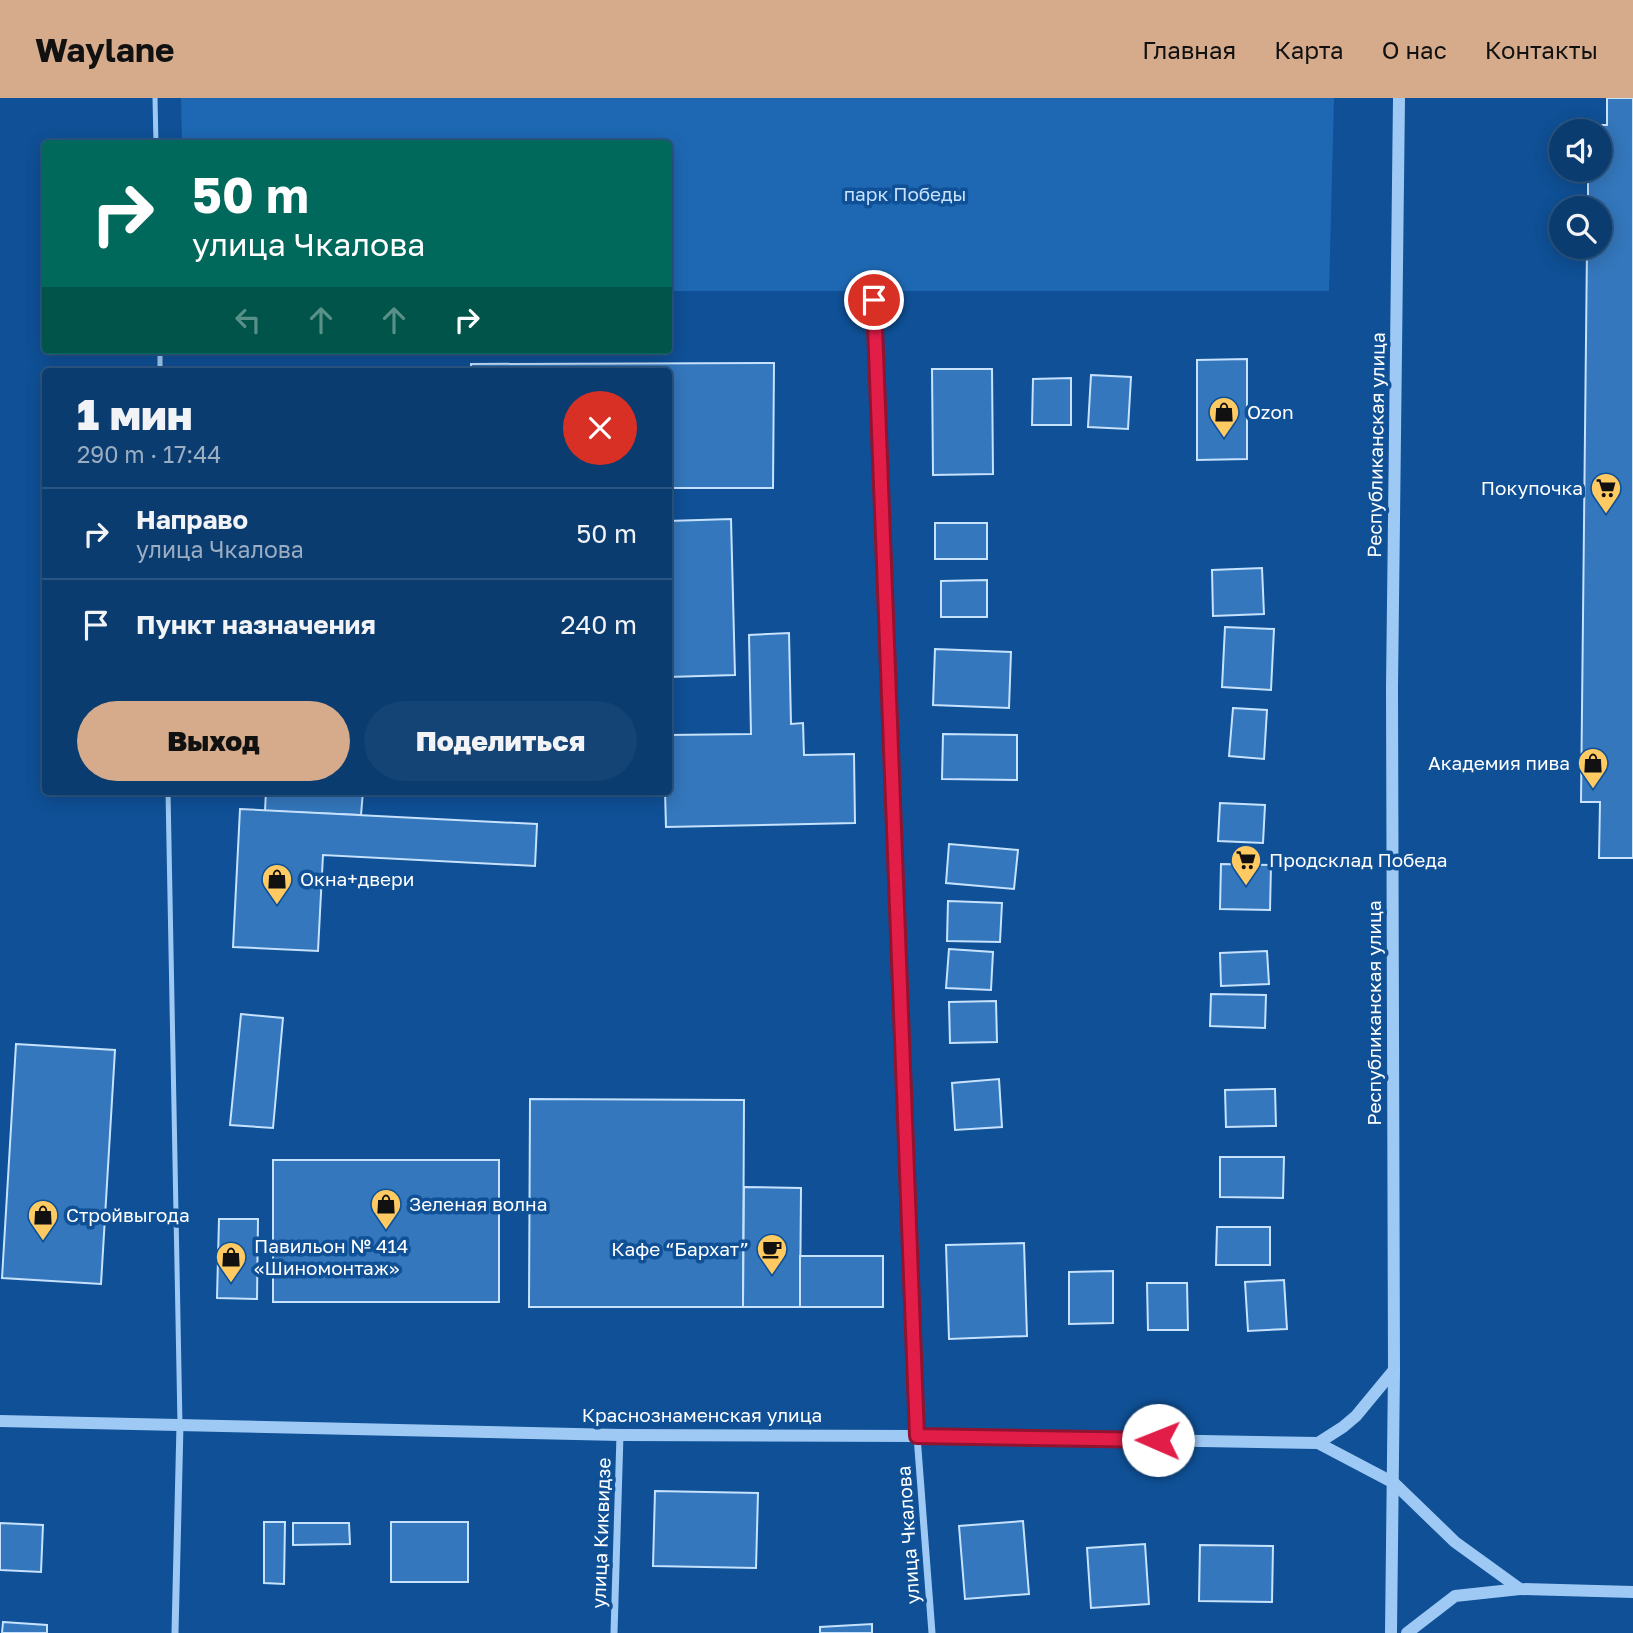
<!DOCTYPE html>
<html lang="ru">
<head>
<meta charset="utf-8">
<style>
  :root { --surface:#0b3c70; --page:#144375; --text:#f1f3f6; --muted:#9aadc3; --line:#2b5683; --accent:#d6ab8b }
  body { margin:0; font-family:"Golos Text",sans-serif; background:var(--page); color:var(--text); height:100vh; display:flex; flex-direction:column; font-size:26px; white-space:nowrap }
  * { box-sizing:border-box; margin:0 }
  p { font-size:23px; color:var(--muted) }
  .icon { flex:none; width:38px; height:38px; fill:none; stroke:currentColor; stroke-width:2; stroke-linecap:round; stroke-linejoin:round }
  .map { position:relative; flex:1; overflow:hidden }
  .side { position:absolute; left:42px; top:270px; width:630px; height:427px; display:flex; flex-direction:column; background:var(--surface); border-radius:7px; box-shadow:0 4px 18px #0003,0 0 0 2px var(--line) }
  .side>* { flex:none }
  .hud { position:absolute; left:42px; top:42px; width:630px; height:214px; border-radius:7px; box-shadow:0 4px 18px #0003,0 0 0 2px var(--line); background:#00695c; color:#fff; overflow:hidden }
  .tools { position:absolute; left:1549px; top:21px; display:grid; gap:14px }
  .tools a { display:grid; place-items:center; width:63px; height:63px; border-radius:50%; background:var(--surface); box-shadow:0 4px 18px #0003,0 0 0 2px var(--line); font-size:35px }
  .pin { position:absolute; display:grid; place-items:center; width:60px; height:60px; color:#fff; margin:-30px; border:4px solid #fff; border-radius:50%; box-shadow:0 2px 7px #0007 }
  .me { position:absolute; width:77px; margin:-38px; rotate:271deg; stroke-linejoin:round; filter:drop-shadow(0 0 5px #0008) }
  .turn { display:flex; align-items:center; gap:24px; height:147px; padding:0 35px; font-size:32px }
  .turn .icon { width:91px; height:91px; stroke-width:2.5 }
  .turn b { display:block; font-size:49px; line-height:60px }
  .lanes { display:flex; align-items:center; height:66px; padding:0 35px; background:#0003; justify-content:center; gap:35px; direction:ltr }
  .lanes .off { opacity:.35 }
  .round { display:grid; place-items:center; flex:none; width:74px; height:74px; border-radius:37px; background:var(--page) }
  .summary { display:flex; align-items:center; justify-content:space-between; height:119px; padding:0 35px }
  h1 { font-size:42px; font-weight:800; line-height:52px }
  .cta { display:flex; gap:14px; margin-top:auto; padding:14px 35px }
  .cta a { flex:1; height:80px; border-radius:42px; background:var(--accent); color:#111; font-size:28px; font-weight:800; line-height:80px; text-align:center }
  .cta a+a { background:var(--page); color:var(--text) }
  ul { padding:0; list-style:none }
  li { display:flex; align-items:center; gap:21px; height:91px; padding:0 35px; border-top:2px solid var(--line) }
  li div { flex:1 }
  li b { display:block; font-size:26px }
  li em { font-style:normal }
  header { display:flex; align-items:center; gap:42px; box-sizing:border-box; height:98px; padding:0 35px; background:var(--accent); color:#111 }
  header strong { font-size:33px }
  nav { display:flex; gap:38px; margin-inline-start:auto; font-size:24px }
  .map>svg:first-child { display:block }
</style>
</head>
<body>
<header>
<strong>Waylane</strong>
<nav><a>Главная</a><a>Карта</a><a>О нас</a><a>Контакты</a></nav>
</header>
<div class="map">
<svg width="1633" height="1535" viewBox="0 0 1633 1535">
  <rect width="100%" height="100%" fill="#0f5096"/>
  <polygon fill="#1e68b3" points="181,0 1334,0 1329,193 669,193 668,46 182,45"/>
  <g fill="#3477bc" stroke="#c6e2fe" stroke-width="2">
    <polygon points="1607,0 1633,0 1633,760 1599,760 1600,704 1581,704 1587,149 1600,149 1600,110 1588,110 1588,72 1600,72 1600,33 1589,33 1589,27 1607,27"/>
    <polygon points="1247,261 1247,361 1197,362 1197,262"/>
    <polygon points="774,265 773,390 668,390 668,273 471,273 471,266"/>
    <polygon points="932,271 992,271 993,376 933,377"/>
    <polygon points="1091,277 1131,279 1128,331 1088,329"/>
    <polygon points="1071,280 1071,327 1032,327 1033,281"/>
    <polygon points="731,421 735,577 668,579 668,423"/>
    <rect x="935" y="425" width="52" height="36"/>
    <polygon points="1262,470 1264,516 1213,518 1212,472"/>
    <polygon points="987,482 987,519 941,519 941,483"/>
    <polygon points="1225,529 1274,531 1271,592 1222,589"/>
    <polygon points="789,535 791,626 803,625 804,657 854,656 855,725 666,729 665,693 668,693 668,637 751,636 749,537"/>
    <polygon points="935,551 1011,554 1009,610 933,607"/>
    <polygon points="1233,610 1267,612 1264,661 1229,658"/>
    <polygon points="943,636 1017,637 1017,682 942,681"/>
    <polygon points="266,693 363,693 361,717 265,713"/>
    <polygon points="1220,705 1265,707 1263,745 1218,743"/>
    <polygon points="240,711 537,726 535,768 323,757 318,853 233,849"/>
    <polygon points="949,746 1018,752 1014,791 946,785"/>
    <polygon points="1221,766 1271,767 1270,812 1220,811"/>
    <polygon points="948,803 1002,805 1000,844 947,843"/>
    <polygon points="949,851 993,854 991,892 946,890"/>
    <polygon points="1267,853 1269,886 1221,888 1220,855"/>
    <polygon points="1211,896 1266,897 1265,930 1210,928"/>
    <polygon points="996,903 997,944 950,945 949,904"/>
    <polygon points="241,916 283,920 273,1030 230,1027"/>
    <polygon points="16,946 115,952 101,1186 2,1180"/>
    <polygon points="999,981 1002,1029 955,1032 952,985"/>
    <polygon points="1275,991 1276,1028 1226,1029 1225,992"/>
    <polygon points="530,1001 744,1002 743,1209 529,1209"/>
    <polygon points="1220,1059 1284,1059 1283,1100 1220,1099"/>
    <rect x="273" y="1062" width="226" height="142"/>
    <polygon points="744,1089 801,1090 800,1209 743,1209"/>
    <polygon points="219,1121 258,1121 257,1201 217,1200"/>
    <polygon points="1217,1129 1270,1129 1270,1167 1216,1167"/>
    <polygon points="1024,1145 1027,1238 949,1241 946,1147"/>
    <rect x="800" y="1158" width="83" height="51"/>
    <polygon points="1113,1173 1113,1225 1069,1226 1069,1174"/>
    <polygon points="1284,1182 1287,1231 1248,1233 1245,1184"/>
    <polygon points="1147,1185 1187,1185 1188,1232 1148,1232"/>
    <polygon points="655,1393 758,1395 756,1470 653,1468"/>
    <polygon points="1023,1423 1029,1496 965,1501 959,1428"/>
    <polygon points="264,1424 285,1424 284,1486 264,1485"/>
    <rect x="391" y="1424" width="77" height="60"/>
    <polygon points="0,1425 43,1427 41,1474 0,1472"/>
    <polygon points="293,1425 349,1425 350,1446 293,1447"/>
    <polygon points="1145,1446 1149,1506 1091,1510 1087,1450"/>
    <polygon points="1200,1447 1273,1448 1272,1504 1199,1503"/>
    <polygon points="3,1524 47,1527 47,1535 2,1535"/>
    <polygon points="872,1526 872,1535 820,1535 820,1529"/>
  </g>
  <g fill="none" stroke-linecap="round" stroke-linejoin="round">
    <g stroke="#9ec9f4" stroke-width="5">
      <polyline points="155,0 156,46"/>
      <polyline points="160,252 160,273"/>
      <polyline points="168,693 180,1327"/>
    </g>
    <g stroke="#9ec9f4" stroke-width="7">
      <polyline points="874,203 917,1338 932,1535"/>
      <polyline points="175,1535 180,1327"/>
      <polyline points="614,1535 620,1337"/>
    </g>
    <g stroke="#9ec9f4" stroke-width="12">
      <polyline points="0,1323 620,1337 917,1338 1318,1345 1394,1385 1455,1444 1520,1491 1633,1494"/>
      <polyline points="1318,1345 1343,1329 1356,1318 1394,1272"/>
      <polyline points="1391,1535 1394,1272 1392,590 1399,0"/>
      <polyline points="1407,1535 1455,1498 1520,1491"/>
    </g>
  </g>
  <g fill="none" stroke-linecap="round" stroke-linejoin="round">
    <g stroke="#92132f" stroke-width="18">
      <polyline id="route" points="874,202 917,1338 1158,1342"/>
    </g>
    <use href="#route" stroke="#e11d48" stroke-width="12"/>
  </g>
  <defs>
    <g id="shop-pin" transform="scale(1.575)"><path d="M0 17L-7.5 6A9.5 9.5 0 1 1 7.5 6Z" fill="#ffca61" stroke="#0f5096"/><path d="M-5-2.5h2.3a2.7 3.5 0 0 1 5.4 0H5L5.5 6h-11ZM-1.5-2.5h3a1.5 2.3 0 0 0-3 0Z" fill="#111"/></g>
    <g id="supermarket-pin" transform="scale(1.575)"><path d="M0 17L-7.5 6A9.5 9.5 0 1 1 7.5 6Z" fill="#ffca61" stroke="#0f5096"/><path d="M-6-5.5h2.5l.6 2H6L4.5 2H-2.5L-4.4-4H-6ZM-1.5 3.2a1.3 1.3 0 1 0 .1 0ZM3 3.2a1.3 1.3 0 1 0 .1 0Z" fill="#111"/></g>
    <g id="cafe-pin" transform="scale(1.575)"><path d="M0 17L-7.5 6A9.5 9.5 0 1 1 7.5 6Z" fill="#ffca61" stroke="#0f5096"/><path d="M-5.5-4.5H6V0H3Q3 3.5 0 3.5H-2.5Q-5.5 3.5-5.5 0ZM3-3.2v2h1.7v-2ZM-6 4.5H4V6H-6Z" fill="#111"/></g>
  </defs>
  <g fill-rule="evenodd">
    <use href="#shop-pin" x="1224" y="314"/>
    <use href="#supermarket-pin" x="1606" y="390"/>
    <use href="#shop-pin" x="1593" y="665"/>
    <use href="#supermarket-pin" x="1246" y="762"/>
    <use href="#shop-pin" x="277" y="781"/>
    <use href="#shop-pin" x="386" y="1106"/>
    <use href="#shop-pin" x="43" y="1117"/>
    <use href="#cafe-pin" x="772" y="1151"/>
    <use href="#shop-pin" x="231" y="1159"/>
  </g>
  <g text-anchor="middle" stroke-width="7" stroke-linejoin="round" paint-order="stroke">
    <g font-size="19" fill="#c6e2fe" stroke="#0f5096">
      <text x="905" y="103">парк Победы</text>
    </g>
    <g font-size="19" fill="#fff" stroke="#0f5096" text-anchor="start">
      <text x="1247" y="321">Ozon</text>
      <text x="1583" y="397" text-anchor="end">Покупочка</text>
      <text x="1570" y="672" text-anchor="end">Академия пива</text>
      <text x="1269" y="769">Продсклад Победа</text>
      <text x="300" y="788">Окна+двери</text>
      <text x="409" y="1113">Зеленая волна</text>
      <text x="66" y="1124">Стройвыгода</text>
      <text x="254" y="1155">Павильон № 414<tspan x="254" dy="22">«Шиномонтаж»</tspan></text>
      <text x="749" y="1158" text-anchor="end">Кафе “Бархат”</text>
    </g>
    <g font-size="19" fill="#fff" stroke="#0f5096">
      <text transform="translate(1376 347) rotate(-89)" y="7">Республиканская улица</text>
      <text transform="translate(1374 915) rotate(-90)" y="7">Республиканская улица</text>
      <text x="702" y="1324">Краснознаменская улица</text>
      <text transform="translate(601 1435) rotate(-88)" y="7">улица Киквидзе</text>
      <text transform="translate(908 1437) rotate(-94)" y="7">улица Чкалова</text>
    </g>
  </g>
</svg>
<div class="tools">
<a><svg class="icon" aria-label="sound" viewBox="0 0 24 24"><path d="M4 9h4l5-4v14l-5-4H4zM17 9q2 3 0 6"/></svg></a>
<a><svg class="icon" aria-label="search" viewBox="0 0 24 24"><circle cx="10" cy="10" r="6"/><path d="M15 15l6 6"/></svg></a>
</div>
<div class="pin" style="left:874px;top:202px;background:#d93025"><svg class="icon" aria-label="arrive" viewBox="0 0 24 24"><path d="M6 21V4h12l-3 4 3 4H6"/></svg></div>
<svg class="me" style="left:1158px;top:1342px" viewBox="-20 -20 40 40"><circle r="19" fill="#fff"/><path d="M0-13L10 11 0 6-10 11z" fill="#e11d48"/></svg>
<div class="hud">
<div class="turn"><svg class="icon" aria-label="right" viewBox="0 0 24 24"><path d="M7 20v-9h11M14 6l5 5-5 5"/></svg><div><b>50 m</b>улица Чкалова</div></div>
<div class="lanes"><svg class="icon off" aria-label="left" viewBox="0 0 24 24"><path d="M17 20v-9H6M10 6l-5 5 5 5"/></svg><svg class="icon off" aria-label="ahead" viewBox="0 0 24 24"><path d="M12 20V5M6 11l6-6 6 6"/></svg><svg class="icon off" aria-label="ahead" viewBox="0 0 24 24"><path d="M12 20V5M6 11l6-6 6 6"/></svg><svg class="icon" aria-label="right" viewBox="0 0 24 24"><path d="M7 20v-9h11M14 6l5 5-5 5"/></svg></div>
</div>
<section class="side">
<div class="summary"><div><h1>1 мин</h1><p>290 m · 17:44</p></div><a class="round" style="background:#d93025;color:#fff"><svg class="icon" aria-label="close" viewBox="0 0 24 24"><path d="M6 6l12 12M18 6L6 18"/></svg></a></div>
<ul>
<li><svg class="icon" aria-label="right" viewBox="0 0 24 24"><path d="M7 20v-9h11M14 6l5 5-5 5"/></svg><div><b>Направо</b><p>улица Чкалова</p></div><em>50 m</em></li>
<li><svg class="icon" aria-label="arrive" viewBox="0 0 24 24"><path d="M6 21V4h12l-3 4 3 4H6"/></svg><div><b>Пункт назначения</b></div><em>240 m</em></li>
</ul>
<div class="cta"><a>Выход</a><a>Поделиться</a></div>
</section>
</div>
</body>
</html>
